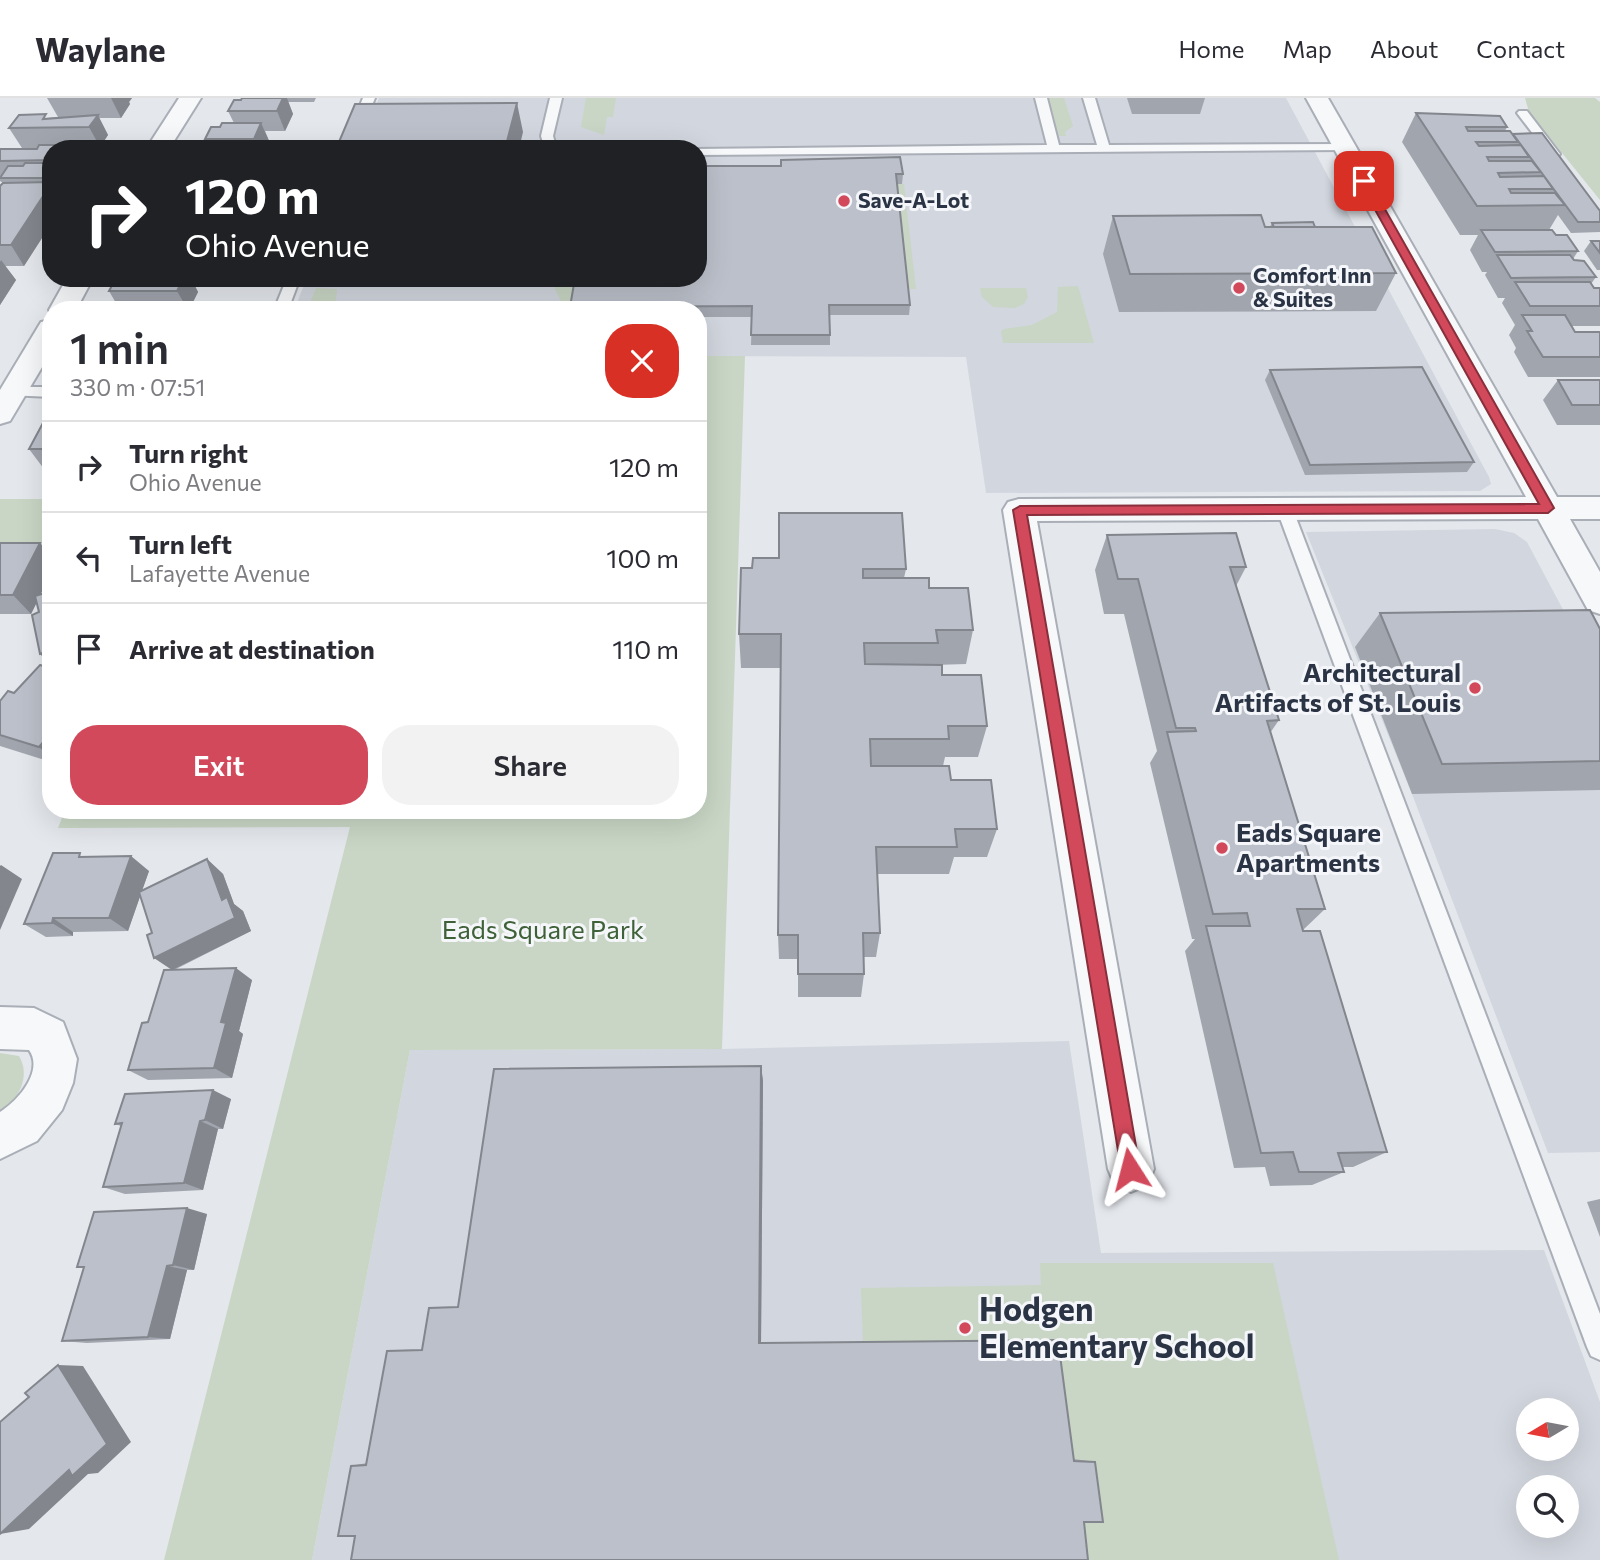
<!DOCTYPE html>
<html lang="en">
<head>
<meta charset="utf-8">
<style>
  :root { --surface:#fff; --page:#f2f2f3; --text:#2b2b33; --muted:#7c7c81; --line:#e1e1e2; --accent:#d1495b }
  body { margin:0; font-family:Commissioner,sans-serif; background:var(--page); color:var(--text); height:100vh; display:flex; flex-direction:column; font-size:26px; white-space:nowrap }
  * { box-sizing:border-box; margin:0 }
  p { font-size:23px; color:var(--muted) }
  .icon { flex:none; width:38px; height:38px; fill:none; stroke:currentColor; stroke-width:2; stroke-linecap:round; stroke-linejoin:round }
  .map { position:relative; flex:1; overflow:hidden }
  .sheet { position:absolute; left:42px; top:203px; width:665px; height:518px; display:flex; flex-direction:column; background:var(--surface); border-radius:28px; box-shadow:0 7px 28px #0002 }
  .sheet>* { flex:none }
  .top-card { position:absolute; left:42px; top:42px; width:665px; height:147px; border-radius:28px; box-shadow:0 7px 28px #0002; background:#202124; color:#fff; overflow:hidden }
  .needle { width:46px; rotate:260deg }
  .buttons { position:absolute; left:1516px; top:1300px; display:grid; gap:14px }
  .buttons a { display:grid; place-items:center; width:63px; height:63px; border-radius:50%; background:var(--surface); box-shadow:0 7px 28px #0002; font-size:35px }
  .pin { position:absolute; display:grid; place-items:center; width:60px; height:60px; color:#fff; margin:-30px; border-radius:14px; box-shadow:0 4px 10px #0006 }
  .me { position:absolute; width:77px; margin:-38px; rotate:351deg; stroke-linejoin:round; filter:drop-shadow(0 0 5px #0008) }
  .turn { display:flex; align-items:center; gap:24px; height:147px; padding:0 28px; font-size:32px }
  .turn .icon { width:91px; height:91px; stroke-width:2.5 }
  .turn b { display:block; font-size:49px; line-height:60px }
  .round { display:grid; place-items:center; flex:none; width:74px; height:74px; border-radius:28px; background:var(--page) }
  .overview { display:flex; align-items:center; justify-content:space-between; height:119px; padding:0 28px }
  h1 { font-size:42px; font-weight:600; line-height:52px }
  .button { display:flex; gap:14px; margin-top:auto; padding:14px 28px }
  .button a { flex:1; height:80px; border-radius:28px; background:var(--accent); color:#fff; font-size:28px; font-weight:600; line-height:80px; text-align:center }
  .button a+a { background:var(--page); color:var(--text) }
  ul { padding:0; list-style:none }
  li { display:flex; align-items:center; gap:21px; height:91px; padding:0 28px; border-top:2px solid var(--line) }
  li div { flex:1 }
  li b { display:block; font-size:26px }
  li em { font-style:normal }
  header { display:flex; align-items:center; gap:42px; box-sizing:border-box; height:98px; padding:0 35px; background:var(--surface); border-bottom:2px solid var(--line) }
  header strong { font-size:33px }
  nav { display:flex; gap:38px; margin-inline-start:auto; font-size:24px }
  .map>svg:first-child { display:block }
</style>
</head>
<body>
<header>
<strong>Waylane</strong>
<nav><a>Home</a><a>Map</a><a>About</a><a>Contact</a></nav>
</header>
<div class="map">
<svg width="1600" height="1462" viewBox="0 0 1600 1462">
  <rect width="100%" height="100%" fill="#e4e7ec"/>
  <g fill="#d2d6de" fill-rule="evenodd">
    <polygon points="379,0 1286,0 1489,379 1491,386 1480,393 986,395 966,259 698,258 698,212 294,212 307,180 698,180 698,51 359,51"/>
    <polygon points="1495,431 1514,435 1527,444 1600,581 1600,1054 1548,1055 1412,696 1306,434"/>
    <path d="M1069,943l32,212 443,-3 56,152v158h-1288l98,-510 312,-1zM1528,1312h38v39h-38zM1528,1390h38v38h-38z"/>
  </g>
  <g fill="#c9d6c5">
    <polygon points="586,0 616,0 613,19 607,19 604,37 581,29"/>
    <polygon points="1048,0 1064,0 1073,28 1065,34 1066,38 1059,38"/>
    <polygon points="1525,0 1595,0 1600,4 1600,102 1529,14"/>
    <polygon points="895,86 904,86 916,191 906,191"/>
    <polygon points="550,180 579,180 573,212 565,212"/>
    <polygon points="1078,188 1094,245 1003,245 1001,233 1004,231 1032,227 1057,214 1058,189"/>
    <polygon points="316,190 337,191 335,212 307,212"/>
    <polygon points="980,190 1026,190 1028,199 1024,206 1015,210 993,209 982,199"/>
    <polygon points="698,258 745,258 722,951 410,952 312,1462 164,1462 350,729 58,730 65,712 698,712"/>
    <rect x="0" y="401" width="51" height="58"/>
    <path d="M0,955l19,3c12,20 0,44 -19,55z"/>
    <polygon points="1040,1165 1273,1165 1339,1462 1074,1462 1060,1360 863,1247 861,1190 1041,1187"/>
  </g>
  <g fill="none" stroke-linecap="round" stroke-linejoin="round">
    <g stroke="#a9aeb7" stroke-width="4">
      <g id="lane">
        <polygon points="363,0 375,0 354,51 342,51"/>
        <polygon points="550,0 562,0 553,38 557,51 545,51 541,38"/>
        <polygon points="1035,0 1047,0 1059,47 1097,47 1083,0 1095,0 1109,47 1345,46 1351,49 1345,52 698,57 698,51 694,51 1047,47"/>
        <polygon points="1519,13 1527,13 1560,56 1558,58 1550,58 1517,15"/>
        <polygon points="287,180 300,180 288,212 274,212"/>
        <polygon points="13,289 51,289 51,299 8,297 6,294 8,291"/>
        <polygon points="1285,406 1293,412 1600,1216 1600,1262 1591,1258 1587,1249 1277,412"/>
      </g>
    </g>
    <g stroke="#a9aeb7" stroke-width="4">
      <g id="street">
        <polygon points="179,0 201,0 169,51 146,51"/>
        <polygon points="1306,0 1328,0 1557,399 1600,399 1600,421 1570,421 1600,474 1600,516 1588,512 1538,421 1037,423 1154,1071 1147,1087 1131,1094 1115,1087 1108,1071 1003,412 1008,404 1019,401 1526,399"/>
        <polygon points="67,180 93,180 76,212 51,212 51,215 49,212"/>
        <polygon points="51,222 51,254 10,323 0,326 0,292 41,224"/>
        <path d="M0,909l34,1 29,14 14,37 -4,24 -11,27 -25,31 -37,18v-47c18,-11 44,-41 29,-62l-29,-1z"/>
      </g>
    </g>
    <use href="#lane" fill="#f7f8fa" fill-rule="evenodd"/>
    <use href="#street" fill="#f7f8fa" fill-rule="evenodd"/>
  </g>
  <g fill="#a1a5ae">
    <polygon points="47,0 132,0 129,4 130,6 121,20 99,20 108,37 100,49 51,51 51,126 24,168 5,168 16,182 0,207 0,88 3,85 0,83 0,51 22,50 9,30 48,20 58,19"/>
    <polygon points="242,0 316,0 314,4 288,4 293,16 285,33 265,33 270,45 267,51 193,51 209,50 205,41 220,29 234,25 228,13"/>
    <polygon points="1127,0 1205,0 1200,16 1132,16"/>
    <polygon points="1416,15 1507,29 1505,33 1513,36 1600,113 1600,134 1571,135 1558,117 1549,132 1578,153 1573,161 1596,179 1591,186 1594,190 1600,190 1600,228 1572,228 1575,234 1600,234 1600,279 1528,279 1514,254 1516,250 1509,237 1515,227 1502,205 1505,200 1498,200 1485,177 1487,174 1482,174 1470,152 1478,137 1460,137 1402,44"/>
    <polygon points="698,68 903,76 902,86 897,86 910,207 909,217 830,217 830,247 751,247 752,219 698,219 698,212 570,212 570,209"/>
    <polygon points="1113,118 1265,129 1270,129 1272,125 1315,129 1396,175 1376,213 1119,214 1103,156"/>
    <polygon points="1591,143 1600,143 1600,172 1597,172 1584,153"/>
    <polygon points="116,180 233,180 230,186 201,186 198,181 191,181 198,194 192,206 210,212 120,212 109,193"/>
    <polygon points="1270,272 1474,364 1467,374 1305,377 1265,282"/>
    <polygon points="1558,282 1600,282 1600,327 1557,327 1543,302"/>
    <polygon points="51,310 51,371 44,371 29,351"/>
    <polygon points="1107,437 1246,469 1236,488 1279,622 1270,635 1325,811 1303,832 1387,1054 1353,1069 1342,1069 1344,1074 1312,1087 1270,1088 1265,1069 1234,1070 1185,853 1195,841 1192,841 1150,665 1157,653 1124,516 1104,516 1095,472"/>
    <polygon points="0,445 51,457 51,475 40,497 51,493 51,566 40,556 39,514 37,504 31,516 0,516"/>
    <polygon points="752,470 906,471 904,480 929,490 973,532 966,566 934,567 987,628 978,659 945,659 943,668 951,682 997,731 987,759 954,759 949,776 877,776 880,835 876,859 864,859 864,876 861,899 798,899 798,861 779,861 778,837 781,570 741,570 739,536"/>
    <polygon points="1380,515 1600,531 1600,692 1412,696 1355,549"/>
    <polygon points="51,570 51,664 0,648 0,603 14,595"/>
    <polygon points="86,759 149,773 142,792 207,761 223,776 234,806 243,813 251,833 174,872 252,882 239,933 243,936 232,980 148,982 128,972 172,872 152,835 140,798 128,833 73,834 73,838 46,839 24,826"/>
    <polygon points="761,968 763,983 761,1245 1074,1361 1095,1364 351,1368 367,1365 422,1252 458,1209"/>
    <polygon points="231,1001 223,1031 218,1031 203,1092 125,1096 103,1089 121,1028 115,1026"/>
    <polygon points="1600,1101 1600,1139 1587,1104"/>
    <polygon points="207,1116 194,1172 187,1172 170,1241 87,1245 62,1243 84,1170 77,1169"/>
  </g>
  <g fill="#83868d">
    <polygon points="111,0 132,0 129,4 130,6 121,20"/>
    <polygon points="283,0 287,0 293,16 285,33 277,13"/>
    <polygon points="517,5 523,34 519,51 505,51"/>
    <polygon points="98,17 108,37 100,49 89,29"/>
    <polygon points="261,25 270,45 267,51 258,51 254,41"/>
    <polygon points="51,86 51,126 24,168 11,147"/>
    <polygon points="1,162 16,182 0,207 0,164"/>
    <polygon points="184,180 191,180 198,194 189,212 188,212 177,193"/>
    <polygon points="227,180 233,180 230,186"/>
    <polygon points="40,445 51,457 51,475 31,516 13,497"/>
    <polygon points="51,552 51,566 40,556"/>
    <polygon points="51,635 51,660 39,649"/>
    <polygon points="131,758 149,773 128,833 109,820"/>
    <polygon points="207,761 223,776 234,806 243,813 251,833 172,872 154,860 222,802"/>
    <polygon points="1,767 22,781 0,832 0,768"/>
    <polygon points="53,820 73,834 73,838 52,825"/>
    <polygon points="236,870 252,882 239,933 243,936 232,980 214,970 221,924"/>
    <polygon points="761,968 763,983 761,1248 759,1245"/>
    <polygon points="213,992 231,1001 223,1031 205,1022"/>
    <polygon points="200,1023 218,1031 203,1092 184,1085"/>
    <polygon points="187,1110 207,1116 194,1172 173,1167"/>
    <polygon points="167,1168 187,1172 170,1241 148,1239"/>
    <polygon points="58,1267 83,1268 131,1344 98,1375 88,1376 29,1431 0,1436"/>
  </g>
  <g fill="#bbc0ca" stroke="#83868d" stroke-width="2">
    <polygon points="242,0 283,0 277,13 228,13 234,2 241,2"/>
    <polygon points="517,5 505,51 336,51 355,6"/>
    <polygon points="1416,15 1500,18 1507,29 1466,29 1468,33 1510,33 1518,44 1476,44 1479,48 1521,47 1529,59 1487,59 1489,63 1532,63 1541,74 1498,75 1500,79 1544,78 1553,91 1509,91 1511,95 1555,95 1565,107 1477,108"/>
    <polygon points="46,16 43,21 98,17 89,29 9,30 19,17"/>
    <polygon points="222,25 261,25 254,41 205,41 211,29 220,29"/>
    <polygon points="1542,35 1600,113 1600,124 1578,124 1513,36"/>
    <polygon points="39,47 76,47 74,51 51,51 51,62 0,63 0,51 37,51"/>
    <polygon points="193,50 256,50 256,51"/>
    <polygon points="900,59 903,76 896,76 910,207 829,207 830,237 751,237 752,208 570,209 575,180 698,180 698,68 781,68 781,62"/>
    <polygon points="25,65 51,65 51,80 0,80 8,68 23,68"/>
    <polygon points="51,84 51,86 11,147 0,147 0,88 3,85"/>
    <polygon points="1261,117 1265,129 1372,129 1396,175 1130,176 1113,118"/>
    <polygon points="1313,124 1315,129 1274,129 1272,125"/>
    <polygon points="1481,132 1552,132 1556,137 1567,137 1578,153 1495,154"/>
    <polygon points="1591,143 1600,143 1600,155"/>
    <polygon points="1497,157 1570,157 1574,162 1584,163 1596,179 1511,180"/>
    <polygon points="116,180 184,180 177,193 109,193"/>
    <polygon points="1515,184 1590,184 1594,190 1600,190 1600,208 1530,208"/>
    <polygon points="170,206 207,206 205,212 167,212"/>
    <polygon points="1522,217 1565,217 1575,234 1600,234 1600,259 1543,259 1527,233 1532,233"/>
    <polygon points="1422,269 1474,364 1310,367 1270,272"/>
    <polygon points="1558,282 1600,282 1600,307 1572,307"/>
    <polygon points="51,310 51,351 29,351"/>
    <polygon points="779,415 902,415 906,471 863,471 863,480 929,480 929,490 968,490 973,532 936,532 938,545 864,545 865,566 942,567 942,577 981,577 987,628 948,628 949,641 870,641 871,668 949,668 951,682 991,682 997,731 955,731 957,749 876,749 880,835 863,835 864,876 798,876 798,837 778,837 781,536 739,536 741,470 752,470 753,460 779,460"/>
    <polygon points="1236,435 1246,469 1230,469 1279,622 1267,623 1325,811 1297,811 1303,833 1320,833 1387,1054 1338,1055 1344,1074 1299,1074 1293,1054 1261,1055 1206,828 1250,828 1247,815 1213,816 1167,634 1196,633 1195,630 1176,630 1138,481 1118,481 1107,437"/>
    <polygon points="0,445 40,445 13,497 0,497"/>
    <polygon points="51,493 51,552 40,556 32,517 39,514 35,498"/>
    <polygon points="1590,512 1600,531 1600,663 1442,666 1380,515"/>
    <polygon points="40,567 51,570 51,635 39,649 0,637 0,603 8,593 14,595"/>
    <polygon points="53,755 80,755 79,759 131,758 109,820 53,820 52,825 24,826"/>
    <polygon points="207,761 222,802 227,799 235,820 154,860 147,837 152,835 139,794"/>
    <polygon points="236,870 221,924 226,925 214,970 128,972 142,925 148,924 164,872"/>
    <polygon points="761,968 759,1245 1058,1242 1074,1363 1095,1364 1103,1424 1084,1424 1088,1462 351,1462 355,1438 338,1438 351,1368 366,1367 387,1253 422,1252 429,1210 458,1209 494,971"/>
    <polygon points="213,992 205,1022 200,1023 184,1085 103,1089 122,1025 115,1026 125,996"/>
    <polygon points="187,1110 173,1167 167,1168 148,1239 62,1243 84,1169 77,1169 94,1114"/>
    <polygon points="58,1267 107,1346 72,1378 69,1372 0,1436 0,1324 29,1299 25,1295"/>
  </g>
  <polygon fill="#d1495b" stroke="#882f3b" stroke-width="2" points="1360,80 1369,83 1554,410 1548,415 1027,417 1140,1071 1137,1077 1130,1080 1124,1077 1121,1071 1013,412 1020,408 1539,406 1359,83"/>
  <g fill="#d1495b" stroke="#f4f6f9" stroke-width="2.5">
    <circle cx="844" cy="103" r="7"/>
    <circle cx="1239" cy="190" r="7"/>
    <circle cx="1475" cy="590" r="7"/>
    <circle cx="1222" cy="750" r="7"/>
    <circle cx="965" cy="1230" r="7"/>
  </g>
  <g text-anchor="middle" stroke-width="6" stroke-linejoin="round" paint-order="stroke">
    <g font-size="21" font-weight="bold" fill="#2b3445" stroke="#f4f6f9" text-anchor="start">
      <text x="858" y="110">Save-A-Lot</text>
      <text x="1253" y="185">Comfort Inn<tspan x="1253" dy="24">&amp; Suites</tspan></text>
    </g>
    <g font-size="26" font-weight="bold" fill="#2b3445" stroke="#f4f6f9" text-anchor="end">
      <text x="1461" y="584">Architectural<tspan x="1461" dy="30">Artifacts of St. Louis</tspan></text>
      <text x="1236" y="744" text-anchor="start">Eads Square<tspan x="1236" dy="30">Apartments</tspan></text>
    </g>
    <g font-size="26" fill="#3f6138" stroke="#f4f6f9">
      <text x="543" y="841">Eads Square Park</text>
    </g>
    <g font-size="32" font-weight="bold" fill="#2b3445" stroke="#f4f6f9" text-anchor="start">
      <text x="979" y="1223">Hodgen<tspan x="979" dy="37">Elementary School</tspan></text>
    </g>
  </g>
</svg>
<div class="buttons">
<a><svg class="needle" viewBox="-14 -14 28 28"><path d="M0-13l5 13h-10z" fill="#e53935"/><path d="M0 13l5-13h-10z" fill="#7c7c81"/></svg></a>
<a><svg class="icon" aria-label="search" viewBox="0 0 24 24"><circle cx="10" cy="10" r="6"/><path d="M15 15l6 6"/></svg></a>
</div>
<div class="pin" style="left:1364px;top:83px;background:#d93025"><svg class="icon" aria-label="arrive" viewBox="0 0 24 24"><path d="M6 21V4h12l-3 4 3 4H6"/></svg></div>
<svg class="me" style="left:1130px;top:1071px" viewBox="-20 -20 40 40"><path d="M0-17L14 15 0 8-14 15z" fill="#d1495b" stroke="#fff" stroke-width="4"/></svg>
<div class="top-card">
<div class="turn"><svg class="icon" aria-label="right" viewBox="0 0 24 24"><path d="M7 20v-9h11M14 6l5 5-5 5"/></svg><div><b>120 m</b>Ohio Avenue</div></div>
</div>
<section class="sheet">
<div class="overview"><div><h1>1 min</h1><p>330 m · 07:51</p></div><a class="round" style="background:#d93025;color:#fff"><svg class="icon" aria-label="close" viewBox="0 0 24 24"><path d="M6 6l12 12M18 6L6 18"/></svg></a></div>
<ul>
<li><svg class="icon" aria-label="right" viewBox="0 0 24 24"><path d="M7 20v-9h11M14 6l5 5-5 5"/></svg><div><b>Turn right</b><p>Ohio Avenue</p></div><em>120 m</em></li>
<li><svg class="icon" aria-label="left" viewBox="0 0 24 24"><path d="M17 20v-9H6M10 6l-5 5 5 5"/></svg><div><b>Turn left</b><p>Lafayette Avenue</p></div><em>100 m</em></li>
<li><svg class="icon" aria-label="arrive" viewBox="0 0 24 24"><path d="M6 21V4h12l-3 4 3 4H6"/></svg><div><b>Arrive at destination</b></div><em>110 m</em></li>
</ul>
<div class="button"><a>Exit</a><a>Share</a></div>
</section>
</div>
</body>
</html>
